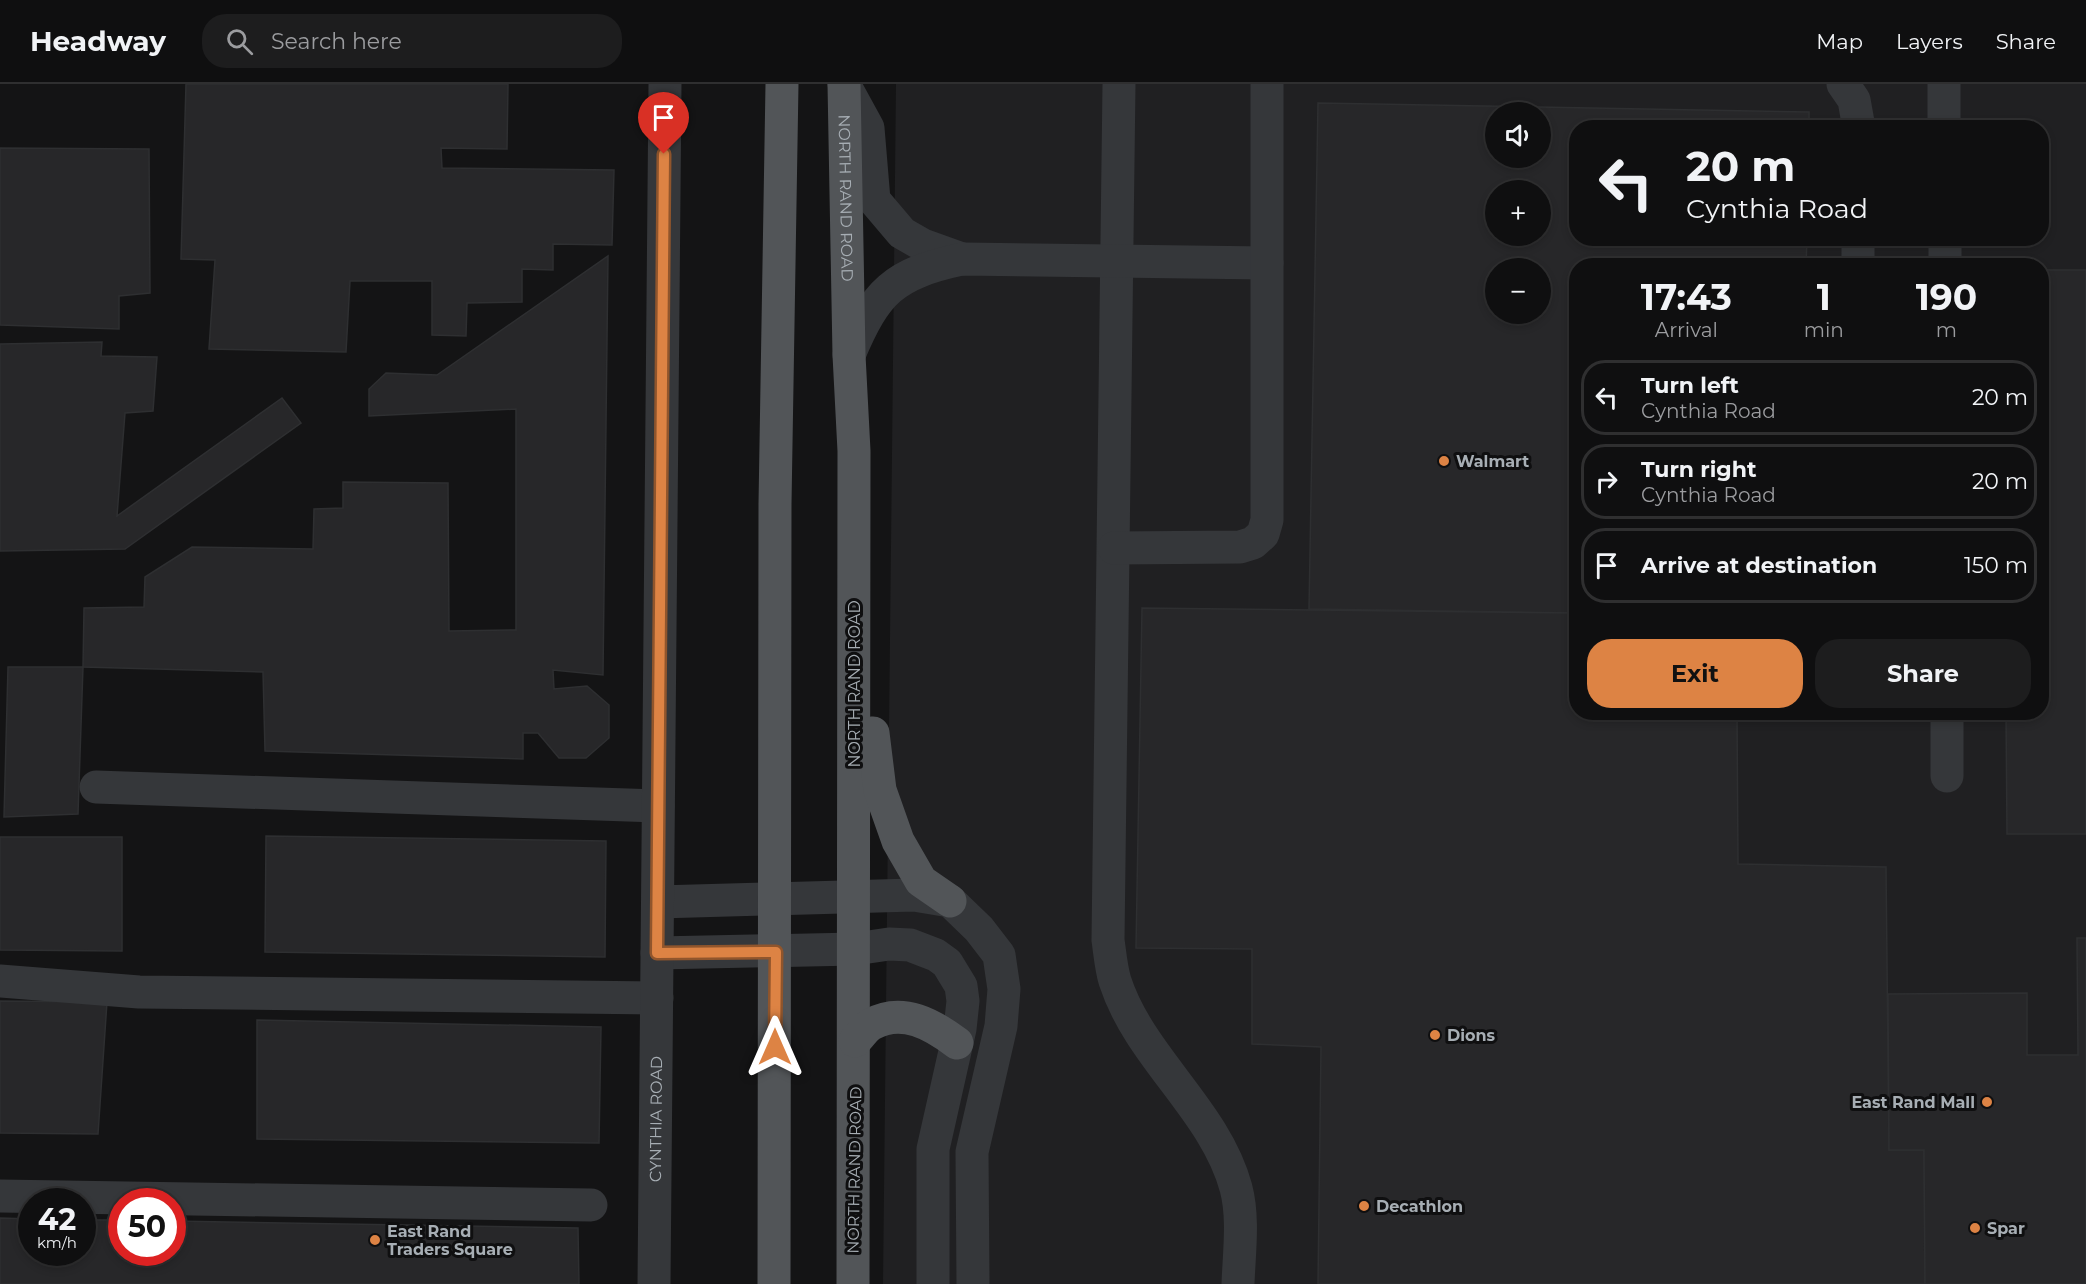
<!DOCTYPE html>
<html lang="en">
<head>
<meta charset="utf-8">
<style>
  :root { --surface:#0f0f10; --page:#1d1d1e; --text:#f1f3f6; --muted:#9b9c9f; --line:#2f2f30; --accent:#dd8344 }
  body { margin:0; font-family:Montserrat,sans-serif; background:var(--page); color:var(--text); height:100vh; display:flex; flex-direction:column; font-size:22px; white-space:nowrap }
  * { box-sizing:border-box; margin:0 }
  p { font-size:20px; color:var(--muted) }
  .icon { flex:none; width:33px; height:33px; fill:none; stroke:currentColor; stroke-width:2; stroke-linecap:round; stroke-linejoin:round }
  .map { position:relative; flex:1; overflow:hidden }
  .details { position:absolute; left:1569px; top:174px; width:480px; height:462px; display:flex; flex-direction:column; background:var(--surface); border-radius:24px; box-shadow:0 3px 9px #0003,0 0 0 2px var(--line) }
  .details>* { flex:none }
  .guide { position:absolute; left:1569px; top:36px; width:480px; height:126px; border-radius:24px; box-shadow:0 3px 9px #0003,0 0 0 2px var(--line); background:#0f0f10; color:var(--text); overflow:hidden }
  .tools { position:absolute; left:1485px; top:18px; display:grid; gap:12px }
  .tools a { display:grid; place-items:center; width:66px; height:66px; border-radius:50%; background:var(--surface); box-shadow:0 3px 9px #0003,0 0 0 2px var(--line); font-size:30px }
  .speed { position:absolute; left:18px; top:1104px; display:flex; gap:12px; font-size:30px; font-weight:700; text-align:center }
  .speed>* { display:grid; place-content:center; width:78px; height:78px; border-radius:50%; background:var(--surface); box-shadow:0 3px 9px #0003,0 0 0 2px var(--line); line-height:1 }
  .speed small { font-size:15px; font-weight:400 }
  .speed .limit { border:9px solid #d22; background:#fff; color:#111 }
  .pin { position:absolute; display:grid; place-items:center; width:51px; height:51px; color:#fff; margin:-62px -26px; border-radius:50% 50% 50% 0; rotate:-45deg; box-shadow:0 0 6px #0007 }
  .pin .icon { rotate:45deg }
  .me { position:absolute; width:66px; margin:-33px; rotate:0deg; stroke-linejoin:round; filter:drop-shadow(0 0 4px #0008) }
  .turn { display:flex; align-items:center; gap:21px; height:126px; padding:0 18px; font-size:27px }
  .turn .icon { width:78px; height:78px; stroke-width:2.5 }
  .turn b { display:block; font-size:42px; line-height:51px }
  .eta { display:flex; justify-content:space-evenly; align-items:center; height:102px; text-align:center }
  .eta b { font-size:36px; font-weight:700; line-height:42px }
  .primary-button { display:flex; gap:12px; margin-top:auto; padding:12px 18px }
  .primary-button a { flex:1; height:69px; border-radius:24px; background:var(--accent); color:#111; font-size:24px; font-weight:700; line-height:69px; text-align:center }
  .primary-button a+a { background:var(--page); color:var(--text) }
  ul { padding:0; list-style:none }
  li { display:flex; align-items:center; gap:18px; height:75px; margin:0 12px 9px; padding:0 6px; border:3px solid var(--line); border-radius:24px }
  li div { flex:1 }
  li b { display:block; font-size:22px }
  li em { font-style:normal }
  header { display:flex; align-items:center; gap:36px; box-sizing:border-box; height:84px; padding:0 30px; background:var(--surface); border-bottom:2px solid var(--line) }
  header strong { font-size:28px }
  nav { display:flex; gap:33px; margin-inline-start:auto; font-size:21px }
  .search { width:420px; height:54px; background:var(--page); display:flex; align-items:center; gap:15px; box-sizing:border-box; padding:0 21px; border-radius:24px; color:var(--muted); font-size:22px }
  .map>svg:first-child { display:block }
</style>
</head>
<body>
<header>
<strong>Headway</strong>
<div class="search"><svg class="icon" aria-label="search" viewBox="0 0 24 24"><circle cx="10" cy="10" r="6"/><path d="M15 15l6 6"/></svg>Search here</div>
<nav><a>Map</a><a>Layers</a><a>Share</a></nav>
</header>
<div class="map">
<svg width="2086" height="1200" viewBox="0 0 2086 1200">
  <rect width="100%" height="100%" fill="#141415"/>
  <path fill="#202022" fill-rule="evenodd" d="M896,0h1190v1200h-1203zM1496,28h44v46h-44zM1576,44h466v110h-466zM1496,106h44v46h-44zM1576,182h466v446h-466zM1496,184h44v46h-44z"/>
  <g fill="#272729" stroke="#2e2f31" stroke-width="1.5" fill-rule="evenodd">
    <polygon points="186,0 508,0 507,65 441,64 442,84 614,86 612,161 553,160 553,186 522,185 522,218 467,219 466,252 432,251 432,197 350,197 346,268 209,265 215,176 181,175"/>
    <path d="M1318,19l491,9v16h-233v110h231l-1,28h-230v347l-267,-4zM1496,28h44v46h-44zM1496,106h44v46h-44zM1496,184h44v46h-44z"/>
    <polygon points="0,64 149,65 150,209 119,212 119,245 0,241"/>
    <polygon points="608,172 603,591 553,586 554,605 587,602 609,621 609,654 586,674 559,674 538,649 523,649 523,675 265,667 263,588 83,583 84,524 144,523 145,493 192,463 313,465 314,425 343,424 343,398 448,399 449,547 516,546 516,325 369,332 369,305 386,289 437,291"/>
    <polygon points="2042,186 2086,186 2086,750 2007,750 2006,628 2042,628"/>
    <polygon points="102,258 101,272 157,273 153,327 125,329 117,432 282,314 301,339 125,465 0,467 0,260"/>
    <polygon points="1142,524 1576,529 1576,628 1737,628 1738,780 1886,783 1889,1066 1924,1066 1925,1200 1318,1200 1321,963 1252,960 1252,865 1136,864"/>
    <polygon points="8,583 83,583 78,730 4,733"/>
    <polygon points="266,752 606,757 605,873 265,868"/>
    <polygon points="0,753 122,753 122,867 0,866"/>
    <polygon points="2077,854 2086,854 2086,1200 1925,1200 1924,1066 1889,1066 1888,910 2027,909 2027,971 2078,971"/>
    <polygon points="0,917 107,918 98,1050 0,1049"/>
    <polygon points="257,936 601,943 599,1059 257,1055"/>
    <polygon points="0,1134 32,1135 32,1168 82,1168 82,1136 122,1136 122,1168 172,1168 172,1137 578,1144 579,1200 0,1200"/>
  </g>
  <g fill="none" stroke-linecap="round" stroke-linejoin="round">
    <g stroke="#35373a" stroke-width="33">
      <polyline points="844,0 868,44 874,116 902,149 923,161 962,175"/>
      <path d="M1119,0l-11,856c2,14 3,28 7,41 25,77 100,129 121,207 8,30 3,66 2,96"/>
      <polyline points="1843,0 1854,16 1859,44"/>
      <polyline points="1944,0 1944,44"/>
      <polyline points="1945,154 1945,182"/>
      <polyline points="1858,182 1858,154"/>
      <path d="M849,271c27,-64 44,-81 113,-96l305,4"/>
      <polyline points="1114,464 1240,463 1253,459 1263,450 1267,436 1267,0"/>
      <polyline points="1947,628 1947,692"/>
      <polyline points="96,703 658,722"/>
      <polyline points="658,818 914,811 950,817 979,845 999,871 1004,905 1001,942 972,1068 973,1200"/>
      <polyline points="657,869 855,865 889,860 910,861 936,871 947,879 961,902 963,917 960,945 933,1065 933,1200"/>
      <polyline points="0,897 139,908 657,914"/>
      <polyline points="0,1112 591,1121"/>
      <path id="s1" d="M654,1200l11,-1200"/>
    </g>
    <g stroke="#525558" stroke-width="33">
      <path id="s2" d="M844,0l5,271 5,96 -1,833"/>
      <polyline points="873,649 880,706 898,757 921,797 950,817"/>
      <path d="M855,957c5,-5 11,-14 17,-17 31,-17 61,1 85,19"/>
      <polyline points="774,1200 775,420 782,0"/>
    </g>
  </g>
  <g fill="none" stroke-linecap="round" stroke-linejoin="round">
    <g stroke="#90552c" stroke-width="15">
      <polyline id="route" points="664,70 657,869 776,868 775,963"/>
    </g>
    <use href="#route" stroke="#dd8344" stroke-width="10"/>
  </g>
  <g fill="#dd8344" stroke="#0f0f10" stroke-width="2">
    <circle cx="1444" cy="377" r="6"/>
    <circle cx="1435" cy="951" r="6"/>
    <circle cx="1987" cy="1018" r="6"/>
    <circle cx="1364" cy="1122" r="6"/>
    <circle cx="1975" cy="1144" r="6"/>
    <circle cx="375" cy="1156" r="6"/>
  </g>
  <g text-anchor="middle" stroke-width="6" stroke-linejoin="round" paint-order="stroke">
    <g font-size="16" fill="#a7aeb4" stroke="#0f0f10">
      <text dy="6" stroke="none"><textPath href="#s2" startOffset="114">NORTH RAND ROAD</textPath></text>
      <text transform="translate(854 600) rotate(-90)" y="6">NORTH RAND ROAD</text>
      <text dy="6" stroke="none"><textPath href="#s1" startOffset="165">CYNTHIA ROAD</textPath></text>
      <text transform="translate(854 1086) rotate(-89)" y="6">NORTH RAND ROAD</text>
    </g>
    <g font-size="16" font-weight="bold" fill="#a7aeb4" stroke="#0f0f10" text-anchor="start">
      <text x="1456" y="383">Walmart</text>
      <text x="1447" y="957">Dions</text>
      <text x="1975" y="1024" text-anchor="end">East Rand Mall</text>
      <text x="1376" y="1128">Decathlon</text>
      <text x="1987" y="1150">Spar</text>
      <text x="387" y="1153">East Rand<tspan x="387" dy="18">Traders Square</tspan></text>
    </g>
  </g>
</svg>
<div class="tools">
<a><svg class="icon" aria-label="sound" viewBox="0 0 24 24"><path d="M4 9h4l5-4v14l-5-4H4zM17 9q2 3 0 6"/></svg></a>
<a>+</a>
<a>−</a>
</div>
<div class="speed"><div>42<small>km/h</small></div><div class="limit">50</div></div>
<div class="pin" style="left:664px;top:70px;background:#d93025"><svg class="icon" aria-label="arrive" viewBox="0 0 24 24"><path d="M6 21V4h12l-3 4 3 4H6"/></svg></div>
<svg class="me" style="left:775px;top:963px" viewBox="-20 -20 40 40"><path d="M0-17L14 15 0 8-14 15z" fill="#dd8344" stroke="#fff" stroke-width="4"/></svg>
<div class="guide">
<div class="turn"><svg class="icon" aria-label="left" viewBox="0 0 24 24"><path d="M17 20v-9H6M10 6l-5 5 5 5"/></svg><div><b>20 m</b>Cynthia Road</div></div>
</div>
<section class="details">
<div class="eta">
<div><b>17:43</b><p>Arrival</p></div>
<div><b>1</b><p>min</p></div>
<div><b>190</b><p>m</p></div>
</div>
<ul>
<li><svg class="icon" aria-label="left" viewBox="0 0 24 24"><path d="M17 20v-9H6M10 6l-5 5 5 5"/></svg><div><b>Turn left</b><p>Cynthia Road</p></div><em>20 m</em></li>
<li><svg class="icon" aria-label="right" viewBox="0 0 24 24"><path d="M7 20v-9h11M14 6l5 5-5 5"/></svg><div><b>Turn right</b><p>Cynthia Road</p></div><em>20 m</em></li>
<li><svg class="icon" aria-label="arrive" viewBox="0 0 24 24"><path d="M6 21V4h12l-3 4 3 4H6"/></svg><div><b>Arrive at destination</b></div><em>150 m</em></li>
</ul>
<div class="primary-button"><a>Exit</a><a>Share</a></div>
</section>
</div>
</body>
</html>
